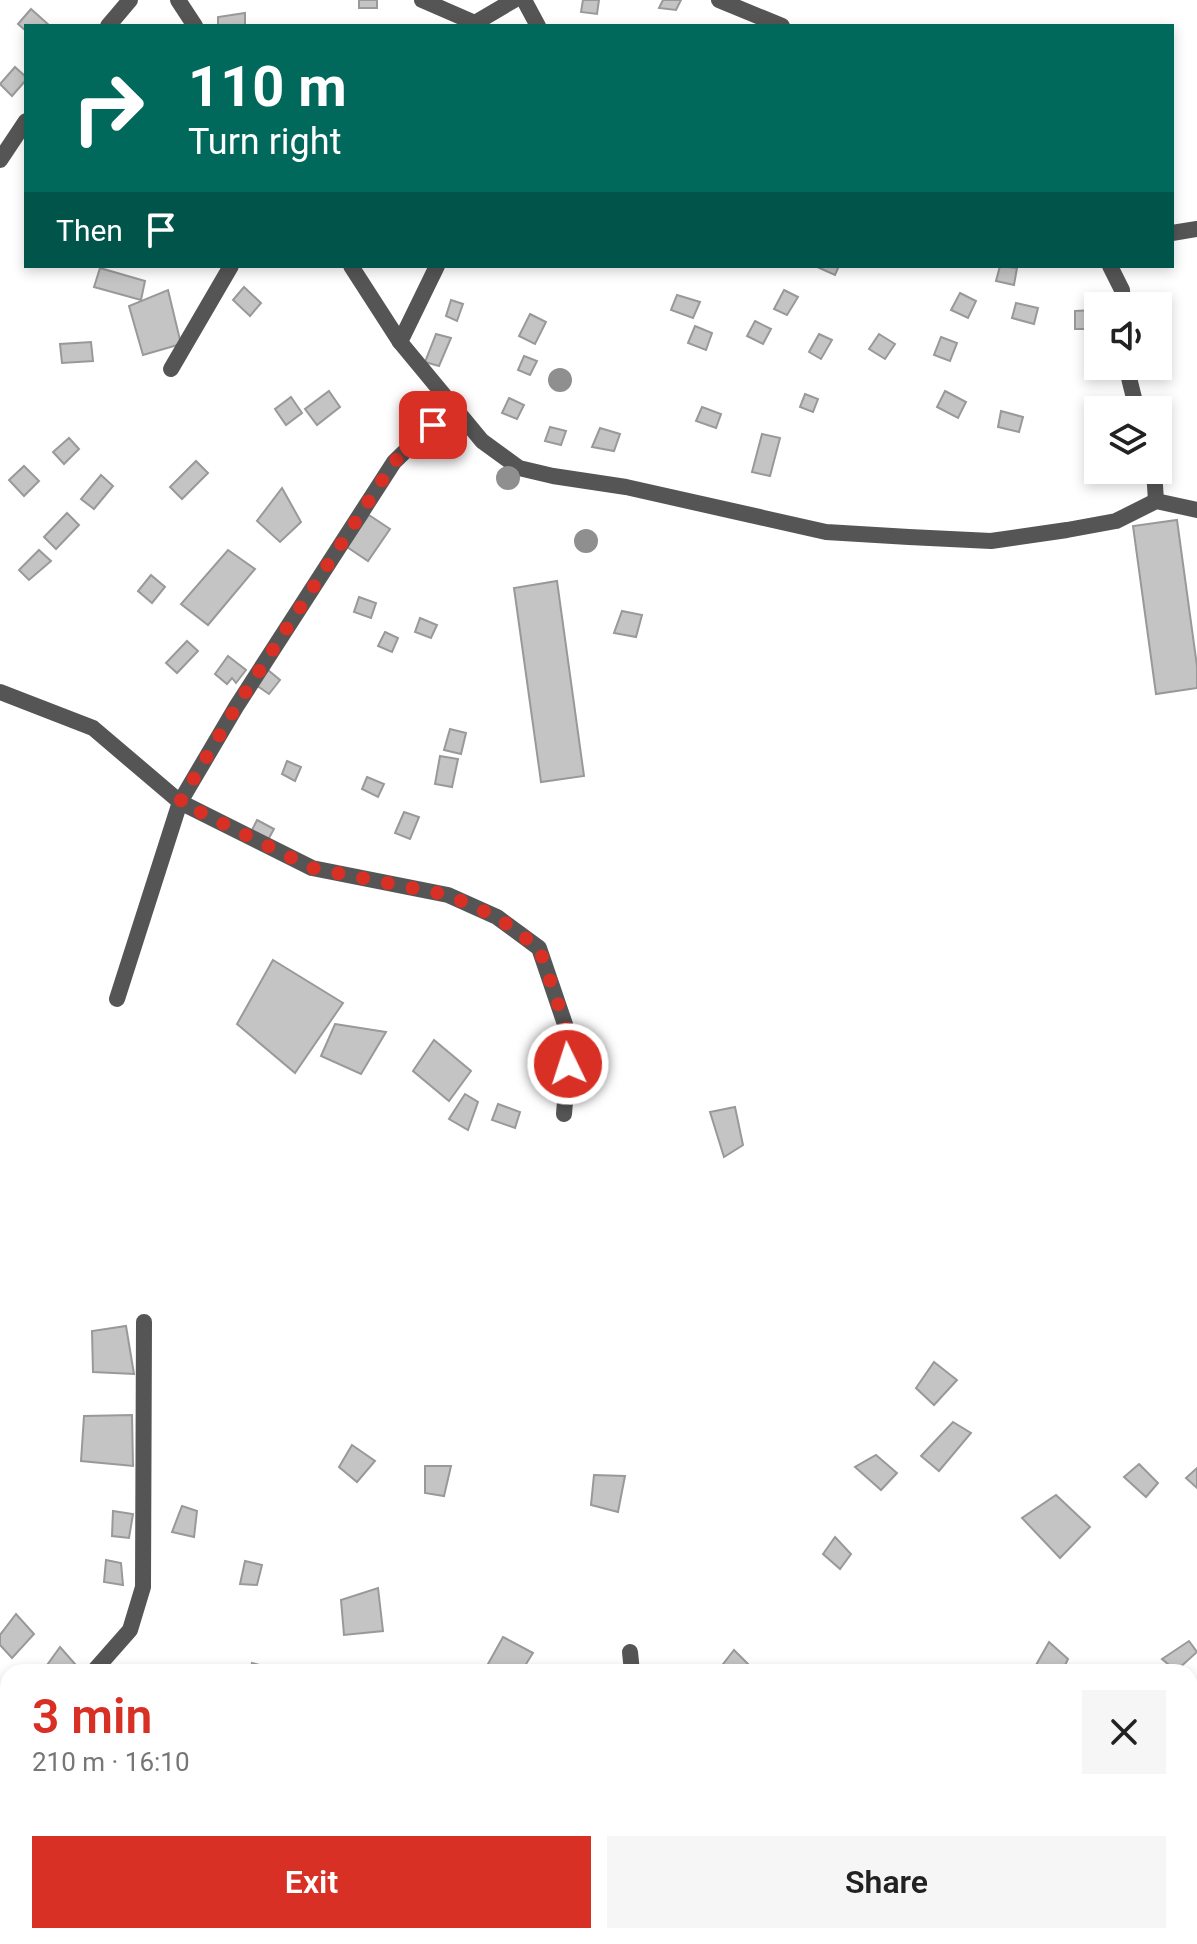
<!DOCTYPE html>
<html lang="en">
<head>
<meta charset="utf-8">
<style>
  :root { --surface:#fff; --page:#f6f6f6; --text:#222; --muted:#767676; --accent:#d93025 }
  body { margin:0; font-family:Roboto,sans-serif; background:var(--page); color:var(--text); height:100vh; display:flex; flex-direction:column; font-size:30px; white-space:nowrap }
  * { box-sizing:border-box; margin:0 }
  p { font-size:26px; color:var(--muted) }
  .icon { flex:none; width:44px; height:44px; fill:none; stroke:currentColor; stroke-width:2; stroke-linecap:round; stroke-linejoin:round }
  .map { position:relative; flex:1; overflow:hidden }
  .details { position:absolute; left:0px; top:1664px; width:1198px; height:280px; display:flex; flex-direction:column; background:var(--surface); border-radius:24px 24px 0 0; box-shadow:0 4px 12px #0003 }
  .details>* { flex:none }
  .hud { position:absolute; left:24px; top:24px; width:1150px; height:244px; border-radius:0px; box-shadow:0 4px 12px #0003; background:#00695c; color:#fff; overflow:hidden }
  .controls { position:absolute; left:1084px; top:292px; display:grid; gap:16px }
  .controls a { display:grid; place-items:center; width:88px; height:88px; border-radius:0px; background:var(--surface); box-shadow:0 4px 12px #0003; font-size:40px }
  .pin { position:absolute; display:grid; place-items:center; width:68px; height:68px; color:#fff; margin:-34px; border-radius:16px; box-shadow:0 4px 12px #0006 }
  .me { position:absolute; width:88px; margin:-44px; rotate:356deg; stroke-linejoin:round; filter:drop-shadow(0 0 6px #0008) }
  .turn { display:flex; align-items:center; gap:28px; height:168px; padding:0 32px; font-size:36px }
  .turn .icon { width:104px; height:104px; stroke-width:2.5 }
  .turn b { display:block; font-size:56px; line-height:68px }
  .then { display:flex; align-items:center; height:76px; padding:0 32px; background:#0003; gap:16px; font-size:30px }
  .round { display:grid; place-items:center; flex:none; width:84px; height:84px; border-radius:0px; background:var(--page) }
  .overview { display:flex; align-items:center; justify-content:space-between; height:136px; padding:0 32px }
  h1 { font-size:48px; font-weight:600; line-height:60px; color:var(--accent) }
  .cta { display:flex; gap:16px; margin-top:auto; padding:16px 32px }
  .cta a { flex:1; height:92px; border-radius:0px; background:var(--accent); color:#fff; font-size:32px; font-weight:600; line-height:92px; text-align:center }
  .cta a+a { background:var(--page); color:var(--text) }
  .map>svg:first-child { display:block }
</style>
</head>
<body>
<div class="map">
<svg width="1197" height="1944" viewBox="0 0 1197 1944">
  <rect width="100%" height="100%" fill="#fff"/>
  <g fill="#c4c4c4" stroke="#999" stroke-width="2">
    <rect x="359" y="0" width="18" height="8"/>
    <polygon points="583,0 599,0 597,14 581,12"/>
    <polygon points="663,0 681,0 676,10 659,8"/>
    <polygon points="31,9 50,26 26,26 26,31 18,24"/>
    <polygon points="245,13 245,26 218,26 218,17"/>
    <polygon points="15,67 26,77 26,80 12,96 0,84"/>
    <polygon points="815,266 839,266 835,275"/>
    <polygon points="1000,266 1017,268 1014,285 996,281"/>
    <polygon points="100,268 145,281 141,300 94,287"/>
    <polygon points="244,287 261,303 250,316 233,300"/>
    <polygon points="168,290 181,344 143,355 129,306"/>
    <polygon points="784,290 798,297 787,315 774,309"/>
    <polygon points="960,293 976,301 968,318 951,310"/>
    <polygon points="677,295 700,302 693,318 671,310"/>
    <polygon points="451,300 463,304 457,321 446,316"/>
    <polygon points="1016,303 1038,308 1034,324 1012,318"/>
    <polygon points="1094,310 1094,329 1075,329 1075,311"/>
    <polygon points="530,314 546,322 535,344 519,336"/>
    <polygon points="755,321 771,329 763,344 747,336"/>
    <polygon points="695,326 712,333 706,350 688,343"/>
    <polygon points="436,334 451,338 439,366 425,362"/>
    <polygon points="819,334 832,340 821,359 809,352"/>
    <polygon points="879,334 895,344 885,359 869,349"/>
    <polygon points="941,337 957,343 950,361 934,355"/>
    <polygon points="91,342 93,361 62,363 60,344"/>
    <polygon points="524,356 537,361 530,375 518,370"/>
    <polygon points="329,391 340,407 317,425 305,409"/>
    <polygon points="945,391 966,402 958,418 937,407"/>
    <polygon points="805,394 818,399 813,412 800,407"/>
    <polygon points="291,397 302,413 286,425 275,409"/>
    <polygon points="509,398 524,405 517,419 502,413"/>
    <polygon points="702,407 721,414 716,428 696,421"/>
    <polygon points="1001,411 1023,417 1019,432 998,427"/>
    <rect x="1086" y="415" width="12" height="19"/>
    <polygon points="550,427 566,431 561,445 545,441"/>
    <polygon points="600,428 620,434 614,451 592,447"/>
    <polygon points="762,434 780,438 770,476 752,472"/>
    <polygon points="69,438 79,449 64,464 53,452"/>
    <polygon points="196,461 208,473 182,499 170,487"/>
    <polygon points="24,466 39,481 24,496 9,480"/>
    <polygon points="101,475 113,486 94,509 81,499"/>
    <polygon points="282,488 301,522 280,542 257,521"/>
    <polygon points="67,513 79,525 56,549 44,537"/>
    <polygon points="369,515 390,529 368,561 347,547"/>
    <polygon points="1177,520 1197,666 1197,688 1156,694 1133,526"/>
    <polygon points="39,550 51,561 29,580 19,570"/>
    <polygon points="228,550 255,569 208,625 181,604"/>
    <polygon points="151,575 165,587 152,603 138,591"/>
    <polygon points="557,581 584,776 541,782 514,588"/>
    <polygon points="359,597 376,603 371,618 354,612"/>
    <polygon points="622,611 642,615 636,637 614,633"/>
    <polygon points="420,618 437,625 431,638 415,632"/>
    <polygon points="385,632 398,638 392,652 378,646"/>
    <polygon points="187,641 198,651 177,673 166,663"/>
    <polygon points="228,656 246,670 236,683 232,678 227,684 215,674"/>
    <polygon points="268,670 280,680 269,694 256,685"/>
    <polygon points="450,729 466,733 461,754 444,750"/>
    <polygon points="440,756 458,759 452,787 435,784"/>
    <polygon points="287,761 301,767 295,781 282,774"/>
    <polygon points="367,777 384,784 378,797 362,789"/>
    <polygon points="404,812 419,817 410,839 395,833"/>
    <polygon points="257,820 274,829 268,840 251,832"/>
    <polygon points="273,960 343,1003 295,1073 237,1024"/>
    <polygon points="335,1024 386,1032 361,1074 321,1056"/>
    <polygon points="434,1040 471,1071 449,1101 413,1071"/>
    <polygon points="465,1094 478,1102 468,1130 449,1119"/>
    <polygon points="498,1104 520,1112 515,1128 492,1120"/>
    <polygon points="735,1107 743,1145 724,1157 710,1112"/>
    <polygon points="126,1326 134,1374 93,1372 92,1331"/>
    <polygon points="934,1362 957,1380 934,1405 916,1388"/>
    <polygon points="132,1415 133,1466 81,1461 84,1416"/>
    <polygon points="953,1422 971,1433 939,1471 921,1456"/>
    <polygon points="352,1445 375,1461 357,1482 339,1467"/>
    <polygon points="876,1455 897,1473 881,1490 855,1467"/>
    <polygon points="1139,1464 1158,1483 1146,1497 1124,1477"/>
    <polygon points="425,1466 451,1466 444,1496 425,1493"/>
    <polygon points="1197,1468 1197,1488 1186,1478"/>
    <polygon points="594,1475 625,1476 618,1512 591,1505"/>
    <polygon points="1056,1495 1090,1527 1060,1558 1022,1518"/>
    <polygon points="182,1506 197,1511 194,1537 172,1532"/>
    <polygon points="113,1511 133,1514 129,1538 112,1536"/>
    <polygon points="835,1537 851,1554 840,1569 823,1554"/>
    <polygon points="106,1560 121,1563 123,1585 104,1582"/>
    <polygon points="245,1561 262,1565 257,1585 240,1584"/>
    <polygon points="378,1588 383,1631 344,1635 341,1600"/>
    <polygon points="16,1614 34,1634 12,1658 0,1645 0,1635"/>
    <polygon points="503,1637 533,1653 521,1672 499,1672 488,1664"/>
    <polygon points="1189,1641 1197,1652 1176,1671 1162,1659"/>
    <polygon points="1049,1642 1068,1659 1062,1672 1044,1672 1036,1665"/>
    <polygon points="60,1647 75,1664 68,1672 49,1672 45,1668"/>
    <polygon points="734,1650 749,1665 742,1672 717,1672"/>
    <polygon points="252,1663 279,1670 279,1672 250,1672"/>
    <polygon points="8,1785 8,1817 0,1809 0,1794"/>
    <polygon points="0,1869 8,1875 8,1895 0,1906"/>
    <polygon points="109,1936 130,1936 133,1940 128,1944 102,1944"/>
    <polygon points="792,1936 831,1936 824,1944 801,1944"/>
  </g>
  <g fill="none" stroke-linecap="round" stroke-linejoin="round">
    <g stroke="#555" stroke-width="16">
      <polyline points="178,0 195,26"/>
      <polyline points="422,0 475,23"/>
      <polyline points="524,0 538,26"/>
      <polyline points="719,0 782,26"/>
      <polyline points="108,26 130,0"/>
      <polyline points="470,26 514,0"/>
      <polyline points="0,160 26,121"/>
      <polyline points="1172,233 1197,229"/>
      <polyline points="351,266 400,342"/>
      <polyline points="437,266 400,342 482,441 519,468 553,476 626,487 826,532 909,537 991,541 1067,530 1116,521 1156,501 1197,510"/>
      <polyline points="1110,266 1122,290 1123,306"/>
      <polyline points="1126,366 1137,410"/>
      <polyline points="171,369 231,266"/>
      <polyline points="1154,470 1156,501"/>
      <polyline points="0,692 93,728 180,802 312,868 448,895 497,917 539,948 570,1039 564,1114"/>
      <polyline points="117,999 180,802 236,707 394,462 452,406"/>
      <polyline points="630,1652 632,1672"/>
      <polyline points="93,1672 130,1630 143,1587 144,1322"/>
      <polyline points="0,1735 8,1732"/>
      <polyline points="165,1936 168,1944"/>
      <polyline points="605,1944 612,1936"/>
    </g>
  </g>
  <g fill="#8f8f8f">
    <circle cx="560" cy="380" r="12"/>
    <circle cx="508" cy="478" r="12"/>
    <circle cx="586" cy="541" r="12"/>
  </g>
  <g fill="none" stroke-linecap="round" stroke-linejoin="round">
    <polyline stroke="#d93025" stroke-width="14" stroke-dasharray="0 25.2" points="433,425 394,462 236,707 180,802 312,868 448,895 497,917 539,948 570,1039 568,1064"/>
  </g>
</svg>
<div class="controls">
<a><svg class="icon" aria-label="sound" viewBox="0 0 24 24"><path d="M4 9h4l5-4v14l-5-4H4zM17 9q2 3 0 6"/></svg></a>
<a><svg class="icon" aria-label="layers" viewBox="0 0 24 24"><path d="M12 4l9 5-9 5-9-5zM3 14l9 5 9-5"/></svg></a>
</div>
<div class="pin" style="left:433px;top:425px;background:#d93025"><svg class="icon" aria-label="arrive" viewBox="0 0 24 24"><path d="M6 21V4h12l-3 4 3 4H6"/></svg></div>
<svg class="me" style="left:568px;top:1064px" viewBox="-20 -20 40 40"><circle r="17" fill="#d93025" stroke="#fff" stroke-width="3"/><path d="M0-11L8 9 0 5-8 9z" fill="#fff"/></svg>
<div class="hud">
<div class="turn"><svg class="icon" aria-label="right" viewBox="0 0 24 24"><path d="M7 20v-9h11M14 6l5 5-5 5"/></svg><div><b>110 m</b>Turn right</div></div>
<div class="then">Then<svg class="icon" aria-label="arrive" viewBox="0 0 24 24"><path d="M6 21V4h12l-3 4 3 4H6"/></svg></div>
</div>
<section class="details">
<div class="overview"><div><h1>3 min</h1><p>210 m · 16:10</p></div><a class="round"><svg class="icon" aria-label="close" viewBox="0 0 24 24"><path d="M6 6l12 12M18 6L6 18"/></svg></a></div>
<div class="cta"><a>Exit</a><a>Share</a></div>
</section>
</div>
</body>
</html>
